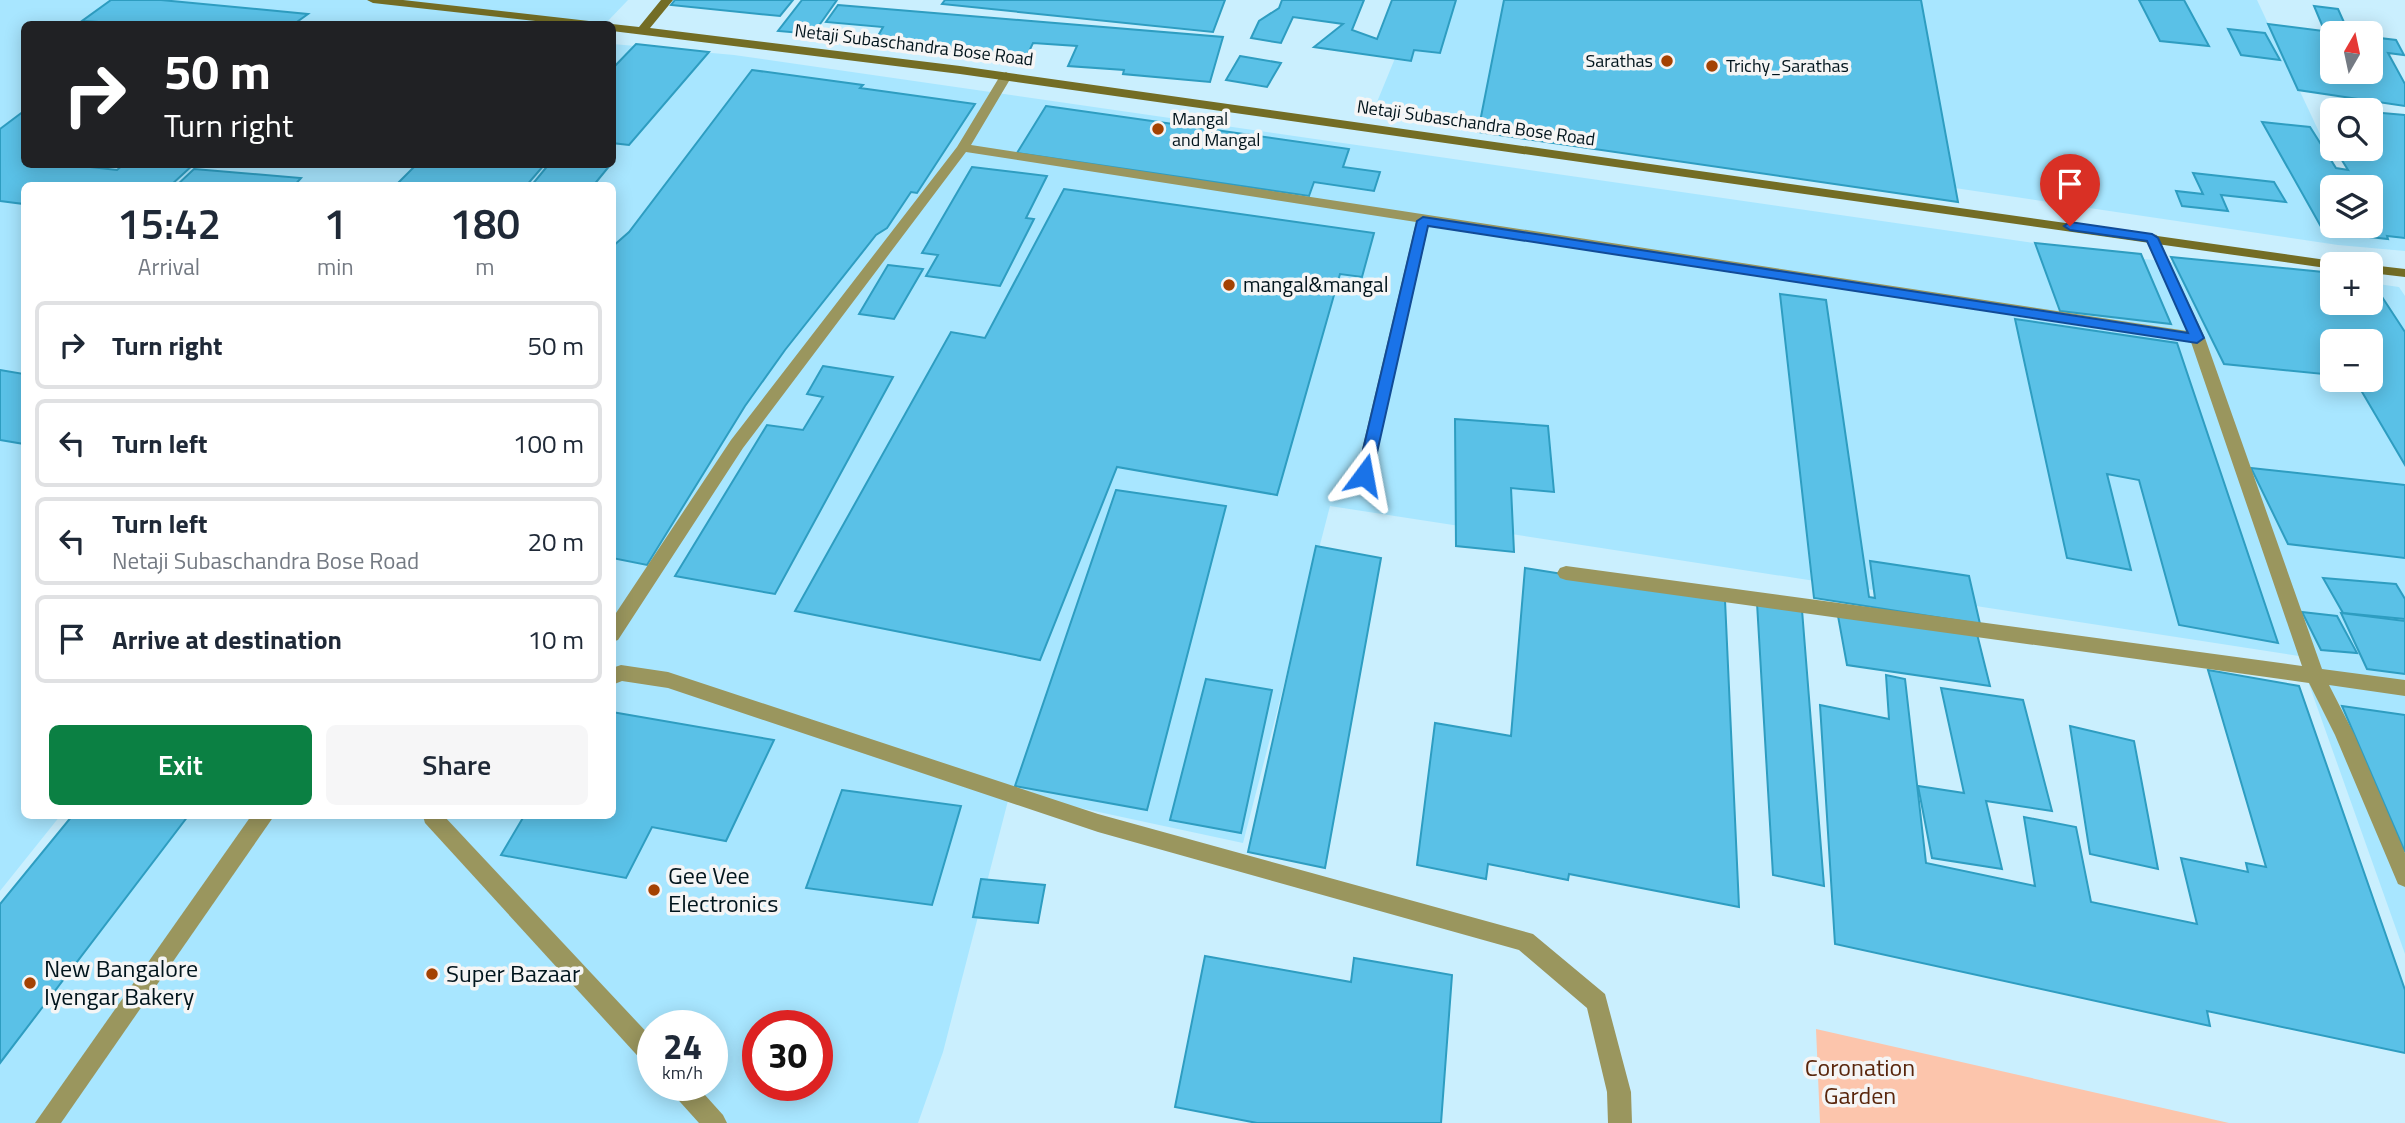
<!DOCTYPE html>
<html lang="en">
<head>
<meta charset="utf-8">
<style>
  :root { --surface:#fff; --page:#f6f6f7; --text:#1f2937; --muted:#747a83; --line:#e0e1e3; --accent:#0b8043 }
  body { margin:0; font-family:"Titillium Web",sans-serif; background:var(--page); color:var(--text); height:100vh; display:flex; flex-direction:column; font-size:26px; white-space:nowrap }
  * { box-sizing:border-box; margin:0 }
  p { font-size:23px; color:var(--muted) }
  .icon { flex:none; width:38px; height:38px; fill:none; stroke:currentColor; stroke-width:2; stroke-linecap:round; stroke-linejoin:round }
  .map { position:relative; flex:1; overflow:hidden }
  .drawer { position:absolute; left:21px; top:182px; width:595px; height:637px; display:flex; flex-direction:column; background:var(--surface); border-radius:10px; box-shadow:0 4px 18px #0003 }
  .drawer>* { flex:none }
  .hud { position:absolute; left:21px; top:21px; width:595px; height:147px; border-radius:10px; box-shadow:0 4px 18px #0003; background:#202124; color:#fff; overflow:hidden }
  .needle { width:46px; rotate:9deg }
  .buttons { position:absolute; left:2320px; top:21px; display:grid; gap:14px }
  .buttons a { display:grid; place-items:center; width:63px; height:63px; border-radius:10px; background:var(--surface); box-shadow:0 4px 18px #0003; font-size:35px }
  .speed { position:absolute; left:637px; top:1010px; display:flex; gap:14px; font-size:35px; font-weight:700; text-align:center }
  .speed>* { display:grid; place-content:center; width:91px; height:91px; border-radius:50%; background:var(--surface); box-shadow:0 4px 18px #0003; line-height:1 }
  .speed small { font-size:18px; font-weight:400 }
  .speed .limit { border:10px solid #d22; background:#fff; color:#111 }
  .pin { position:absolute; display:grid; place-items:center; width:60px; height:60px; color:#fff; margin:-72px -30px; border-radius:50% 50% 50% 0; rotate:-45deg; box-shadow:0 0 7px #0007 }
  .pin .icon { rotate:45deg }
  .me { position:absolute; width:77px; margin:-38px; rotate:13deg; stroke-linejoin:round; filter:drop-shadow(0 0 5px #0008) }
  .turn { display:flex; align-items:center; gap:24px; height:147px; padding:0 28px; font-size:32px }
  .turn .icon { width:91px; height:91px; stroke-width:2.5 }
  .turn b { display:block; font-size:49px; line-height:60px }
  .eta { display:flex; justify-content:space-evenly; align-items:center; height:119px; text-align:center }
  .eta b { font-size:42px; font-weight:600; line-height:49px }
  .action { display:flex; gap:14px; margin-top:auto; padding:14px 28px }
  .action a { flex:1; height:80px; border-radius:10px; background:var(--accent); color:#fff; font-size:28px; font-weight:600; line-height:80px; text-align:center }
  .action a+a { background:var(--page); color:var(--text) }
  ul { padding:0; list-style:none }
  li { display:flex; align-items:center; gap:21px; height:88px; margin:0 14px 10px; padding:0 14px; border:4px solid var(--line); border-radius:10px }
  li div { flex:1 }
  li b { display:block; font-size:26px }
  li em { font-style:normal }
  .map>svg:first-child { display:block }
</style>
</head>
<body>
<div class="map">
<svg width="2405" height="1123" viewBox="0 0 2405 1123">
  <rect width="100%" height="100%" fill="#caeffe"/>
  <g fill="#a8e6ff" fill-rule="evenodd">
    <path d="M0,0h628l-23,24h-581v140h588l1,-120 121,11 1410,204 189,20v24h38v-20l28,4 6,9v658l-106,-298 -969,-150 -87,337 -233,-50 -67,259 -25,71h-918v-201l85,-106h527v-630h-588v630h36l-60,75zM2333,341h38v39h-38zM653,1026h59v59h-59zM758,1026h59v59h-59z"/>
    <path d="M1419,0h838l79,168 69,5v78l-67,-6 -961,-143zM2333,187h38v39h-38z"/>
  </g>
  <polygon fill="#fcc5ac" points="1816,1029 2229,1123 1820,1123"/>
  <g fill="#5ac1e7" stroke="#2e9dc1" stroke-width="2" fill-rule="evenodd">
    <polygon points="111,0 161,0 308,14 294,24 97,24 100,22 82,21"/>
    <polygon points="675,0 793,0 780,16 671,5"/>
    <polygon points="802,0 837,0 813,34 778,31"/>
    <polygon points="945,0 1225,0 1213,32 942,4"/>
    <polygon points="1282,0 1364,0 1352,30 1377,39 1392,0 1456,0 1440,53 1414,50 1411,61 1314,47 1343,24 1293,17 1281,43 1251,38 1259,21 1279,8"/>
    <polygon points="1504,0 1921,0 1958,202 1478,132"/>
    <polygon points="2139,0 2184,0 2209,46 2160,41"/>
    <polygon points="838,5 1223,37 1210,82 1123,74 1124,70 1068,66 1077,46 1033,43 1024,62 993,59 995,55 873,45 883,27 826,22"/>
    <polygon points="2314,6 2338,9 2347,29 2322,25"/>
    <polygon points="2268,24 2339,33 2333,33 2333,72 2371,72 2371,37 2396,40 2404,55 2388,53 2405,84 2405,106 2298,90"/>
    <polygon points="2228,29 2265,33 2280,60 2241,55"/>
    <polygon points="636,44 709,52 629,145 612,143 612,69"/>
    <polygon points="1240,56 1281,63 1267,87 1226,80"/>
    <polygon points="752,70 863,85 860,88 975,104 917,193 911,192 887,228 876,235 785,350 745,406 647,565 612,558 612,247 629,232"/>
    <polygon points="1046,106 1349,149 1343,167 1380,172 1374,191 1314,182 1309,196 1017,153"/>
    <polygon points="24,111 24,164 63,164 117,170 124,164 194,164 170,186 24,186 24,204 0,201 0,129"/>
    <path d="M2371,112l34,3v123l-18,-2 1,3 -64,-7 -62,-110 48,5 26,41 12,2 -13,-21h36zM2333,187h38v39h-38z"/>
    <polygon points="391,164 545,164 526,186 395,186 414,167"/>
    <polygon points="549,164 611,164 593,186 531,186"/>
    <polygon points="972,167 1047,176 1026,218 1034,219 1000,286 926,276 938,255 922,253"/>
    <polygon points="194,169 301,178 294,186 176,186"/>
    <polygon points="2193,173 2274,182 2286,202 2221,195 2228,211 2182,206 2176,191 2203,194"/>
    <polygon points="1064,189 1374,233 1362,277 1340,274 1277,495 1117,467 1040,660 795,611 951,332 985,338"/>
    <polygon points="2035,243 2141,254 2171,324 2060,311"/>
    <polygon points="2171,257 2333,273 2333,303 2371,303 2371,280 2405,332 2405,465 2355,380 2371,380 2371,341 2333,341 2333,375 2224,364"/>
    <polygon points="888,265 923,269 894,319 859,314"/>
    <polygon points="1780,294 1826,300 1869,597 1875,598 1870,561 1969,576 1980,624 1814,598"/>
    <polygon points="2015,319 2177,343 2278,643 2179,625 2139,480 2107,474 2131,570 2067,558"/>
    <polygon points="823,366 893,377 775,594 675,576 767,425 803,430 823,397 807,394"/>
    <polygon points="0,370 24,374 24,444 0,440"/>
    <polygon points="1455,419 1548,426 1554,492 1511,488 1514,552 1456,546"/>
    <polygon points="2251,468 2405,485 2405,558 2288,544"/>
    <polygon points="1116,490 1226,506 1147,810 1015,786"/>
    <polygon points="1316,546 1381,558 1325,868 1248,852"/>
    <polygon points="1525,568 1725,600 1739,907 1569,874 1568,880 1488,864 1486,879 1417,865 1435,723 1511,736"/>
    <polygon points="2323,578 2396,584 2405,599 2405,619 2343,613"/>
    <polygon points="1757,603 1802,610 1824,886 1773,875"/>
    <polygon points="2302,612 2337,616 2357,653 2321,650"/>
    <polygon points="2341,613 2405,621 2405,674 2367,669"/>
    <polygon points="1838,616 1977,634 1990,686 1847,665"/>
    <polygon points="2208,670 2299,686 2405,990 2405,1053 2207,1011 2210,1026 1835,944 1820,705 1889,719 1886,675 1905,679 1926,863 2035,886 2024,817 2076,827 2091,902 2197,924 2181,858 2248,872 2246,863 2266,867"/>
    <polygon points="1206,679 1272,690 1241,833 1170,820"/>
    <polygon points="1941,688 2023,700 2052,811 1986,801 2002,869 1932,858 1918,786 1964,793"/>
    <polygon points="2342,706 2405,715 2405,852"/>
    <polygon points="612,712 774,740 726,841 652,827 626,878 501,855 524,816 612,816"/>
    <polygon points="2070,726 2134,741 2158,869 2090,854"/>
    <polygon points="842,790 961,806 932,905 806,888"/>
    <polygon points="72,816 188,816 0,1063 0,904"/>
    <polygon points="981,879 1045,885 1038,923 973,917"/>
    <polygon points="1205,956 1351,982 1354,958 1452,975 1441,1123 1257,1123 1175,1107"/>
  </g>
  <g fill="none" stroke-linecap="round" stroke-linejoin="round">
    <g fill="#9a965e" fill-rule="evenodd">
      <polygon points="1006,72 1012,76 971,145 2187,331 2145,238 2152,234 2157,235 2205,338 2322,669 2405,680 2405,696 2329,685 2354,734 2405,853 2405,887 2398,884 2335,735 2309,683 1566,580 1560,578 1557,573 1560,568 1566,566 2302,666 2191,342 1429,224 1372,475 1364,481 1356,475 1416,222 966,152 743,448 618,640 612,642 612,619 731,440 957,147 1000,76"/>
      <polygon points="621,665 668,672 1098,814 1533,934 1605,994 1631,1092 1632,1123 1608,1123 1607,1092 1587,1008 1519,950 1098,832 668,688 622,681 612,685 612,668"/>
      <polygon points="251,816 274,816 61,1123 35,1123"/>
      <polygon points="423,816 444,816 653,1039 653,1067 645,1064 425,823"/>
      <polygon points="668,1085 696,1085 723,1115 727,1123 699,1123 672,1093"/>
    </g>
    <g fill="#736d25" fill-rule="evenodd">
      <polygon points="367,0 403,0 589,21 595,24 563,24 373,3"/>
      <polygon points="661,0 673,0 650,28 960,66 2333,261 2340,264 2333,264 2333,269 960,74 612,31 612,24 608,24 612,24 639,27"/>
      <polygon points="2371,265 2405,269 2405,277 2371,273"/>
    </g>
  </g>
  <polygon fill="#1a73e8" stroke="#114b97" stroke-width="2" points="1423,217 2188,333 2147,241 2070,230 2064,226 2070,222 2152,234 2158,238 2204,338 2197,343 1428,226 1372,475 1364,481 1357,475 1417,221"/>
  <g fill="#a44202" stroke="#f5f5f5" stroke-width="2.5">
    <circle cx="1667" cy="61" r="7"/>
    <circle cx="1712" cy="66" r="7"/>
    <circle cx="1158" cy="129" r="7"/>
    <circle cx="1229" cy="285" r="7"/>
    <circle cx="654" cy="890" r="7"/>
    <circle cx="432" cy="974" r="7"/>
    <circle cx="30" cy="983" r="7"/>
  </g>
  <g text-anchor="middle" stroke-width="7" stroke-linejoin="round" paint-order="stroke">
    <g font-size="18" fill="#00141c" stroke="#f5f5f5">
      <text transform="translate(914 45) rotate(7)" y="6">Netaji Subaschandra Bose Road</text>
      <text transform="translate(1476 123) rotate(8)" y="6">Netaji Subaschandra Bose Road</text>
    </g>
    <g font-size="18" fill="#00141c" stroke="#f5f5f5" text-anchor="start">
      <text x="1653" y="67" text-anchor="end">Sarathas</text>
      <text x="1726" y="72">Trichy_Sarathas</text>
      <text x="1172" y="125">Mangal<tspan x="1172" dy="21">and Mangal</tspan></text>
    </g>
    <g font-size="21" fill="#00141c" stroke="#f5f5f5" text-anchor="start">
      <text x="1243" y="292">mangal&amp;mangal</text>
    </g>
    <g font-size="24" fill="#00141c" stroke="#f5f5f5" text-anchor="start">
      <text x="668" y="884">Gee Vee<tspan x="668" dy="28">Electronics</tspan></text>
      <text x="44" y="977">New Bangalore<tspan x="44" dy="28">Iyengar Bakery</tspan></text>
      <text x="446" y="982">Super Bazaar</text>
    </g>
    <g font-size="24" fill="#59260c" stroke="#f5f5f5">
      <text x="1860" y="1076">Coronation<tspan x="1860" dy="28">Garden</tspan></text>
    </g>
  </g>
</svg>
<div class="buttons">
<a><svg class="needle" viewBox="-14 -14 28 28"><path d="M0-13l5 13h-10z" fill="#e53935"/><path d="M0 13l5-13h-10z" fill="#747a83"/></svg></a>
<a><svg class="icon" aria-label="search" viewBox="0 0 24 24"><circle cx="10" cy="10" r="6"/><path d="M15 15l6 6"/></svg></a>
<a><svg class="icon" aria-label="layers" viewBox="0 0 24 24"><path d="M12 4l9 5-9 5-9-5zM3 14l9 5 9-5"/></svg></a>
<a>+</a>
<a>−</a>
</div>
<div class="speed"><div>24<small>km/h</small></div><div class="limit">30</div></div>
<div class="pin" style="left:2070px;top:226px;background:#d93025"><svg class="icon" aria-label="arrive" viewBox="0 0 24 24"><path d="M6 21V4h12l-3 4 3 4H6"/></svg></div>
<svg class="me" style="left:1364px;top:475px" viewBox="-20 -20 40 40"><path d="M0-17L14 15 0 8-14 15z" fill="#1a73e8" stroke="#fff" stroke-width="4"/></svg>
<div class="hud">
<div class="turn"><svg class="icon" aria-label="right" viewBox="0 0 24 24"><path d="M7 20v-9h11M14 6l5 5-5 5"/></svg><div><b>50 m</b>Turn right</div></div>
</div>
<section class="drawer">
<div class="eta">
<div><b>15:42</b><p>Arrival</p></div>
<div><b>1</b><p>min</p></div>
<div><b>180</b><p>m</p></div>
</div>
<ul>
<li><svg class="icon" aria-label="right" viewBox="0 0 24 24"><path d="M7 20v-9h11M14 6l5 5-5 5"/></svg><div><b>Turn right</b></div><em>50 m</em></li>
<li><svg class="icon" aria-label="left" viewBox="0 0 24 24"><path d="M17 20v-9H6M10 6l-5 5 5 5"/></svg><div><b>Turn left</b></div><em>100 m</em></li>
<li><svg class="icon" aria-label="left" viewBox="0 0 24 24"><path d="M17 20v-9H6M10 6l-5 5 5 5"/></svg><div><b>Turn left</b><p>Netaji Subaschandra Bose Road</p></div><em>20 m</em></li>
<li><svg class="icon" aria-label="arrive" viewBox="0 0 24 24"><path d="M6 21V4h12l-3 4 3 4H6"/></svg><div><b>Arrive at destination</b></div><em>10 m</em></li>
</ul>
<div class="action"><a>Exit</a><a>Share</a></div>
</section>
</div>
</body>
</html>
